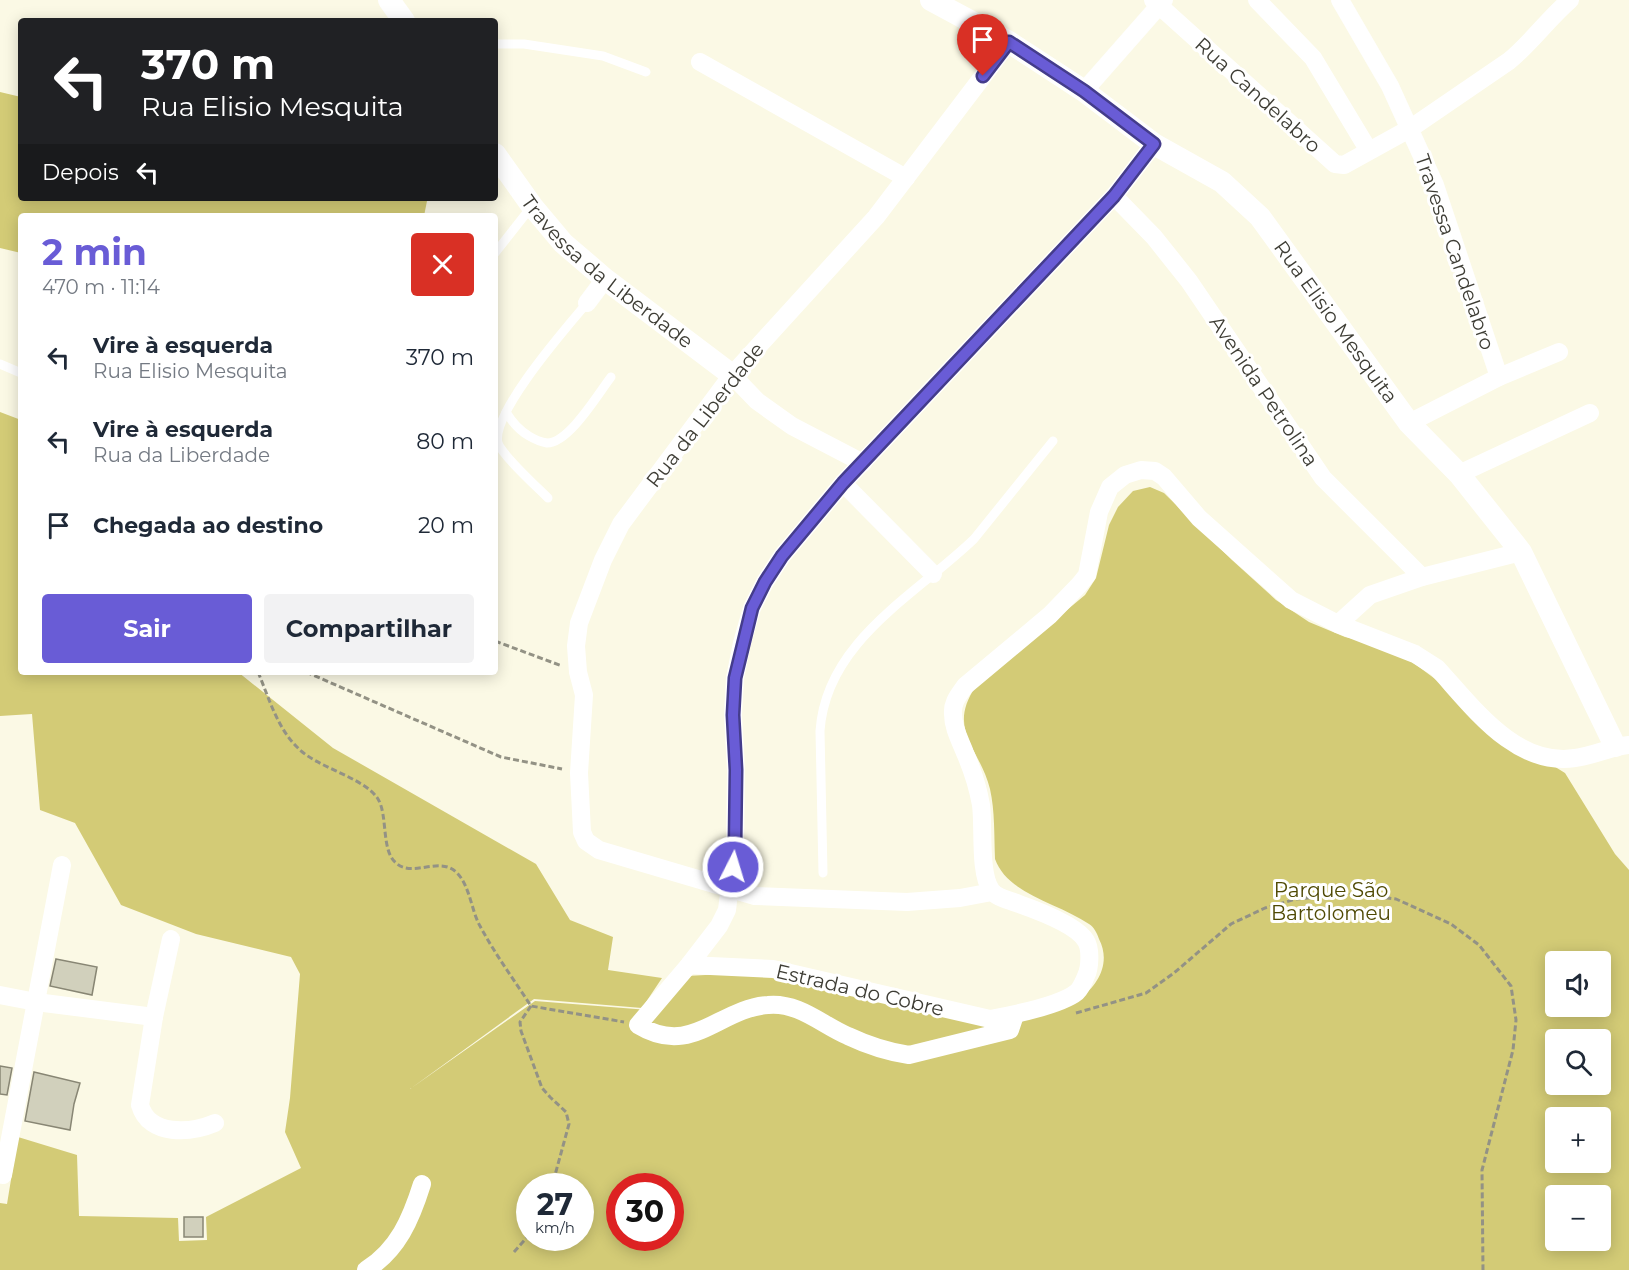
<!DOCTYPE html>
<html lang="pt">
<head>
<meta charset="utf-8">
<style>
  :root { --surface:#fff; --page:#f2f2f3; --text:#1f2937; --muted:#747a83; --accent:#695cd6 }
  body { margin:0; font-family:Montserrat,sans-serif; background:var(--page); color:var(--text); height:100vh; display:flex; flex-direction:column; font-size:22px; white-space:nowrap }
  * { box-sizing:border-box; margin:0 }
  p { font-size:20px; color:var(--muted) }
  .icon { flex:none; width:33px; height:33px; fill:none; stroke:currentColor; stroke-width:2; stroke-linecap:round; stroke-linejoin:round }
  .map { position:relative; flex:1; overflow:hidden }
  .side { position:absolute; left:18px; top:213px; width:480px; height:462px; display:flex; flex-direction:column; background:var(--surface); border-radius:6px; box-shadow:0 3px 15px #0003 }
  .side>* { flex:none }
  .banner { position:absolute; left:18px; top:18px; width:480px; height:183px; border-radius:6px; box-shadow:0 3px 15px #0003; background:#202124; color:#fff; overflow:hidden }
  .fabs { position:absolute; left:1545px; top:951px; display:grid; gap:12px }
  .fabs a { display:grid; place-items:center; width:66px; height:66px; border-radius:6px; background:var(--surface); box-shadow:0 3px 15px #0003; font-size:30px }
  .speed { position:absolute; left:516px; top:1173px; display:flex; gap:12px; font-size:30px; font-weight:700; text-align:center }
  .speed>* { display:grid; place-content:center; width:78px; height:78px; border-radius:50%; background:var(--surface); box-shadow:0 3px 15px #0003; line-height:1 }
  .speed small { font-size:15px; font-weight:400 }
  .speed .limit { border:9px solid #d22; background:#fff; color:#111 }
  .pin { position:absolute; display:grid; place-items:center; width:51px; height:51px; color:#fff; margin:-62px -26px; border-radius:50% 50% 50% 0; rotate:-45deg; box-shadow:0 0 6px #0007 }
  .pin .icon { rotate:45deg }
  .me { position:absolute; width:66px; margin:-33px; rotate:5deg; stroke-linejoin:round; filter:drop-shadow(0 0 4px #0008) }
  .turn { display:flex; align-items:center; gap:21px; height:126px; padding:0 24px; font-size:27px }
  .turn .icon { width:78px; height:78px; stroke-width:2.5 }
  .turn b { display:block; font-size:42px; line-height:51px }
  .then { display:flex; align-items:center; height:57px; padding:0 24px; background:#0003; gap:12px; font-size:22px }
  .round { display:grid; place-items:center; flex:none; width:63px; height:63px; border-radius:6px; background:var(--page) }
  .summary { display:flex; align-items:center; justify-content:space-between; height:102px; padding:0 24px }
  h1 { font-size:36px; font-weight:700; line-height:45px; color:var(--accent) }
  .button { display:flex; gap:12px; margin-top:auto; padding:12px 24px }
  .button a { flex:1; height:69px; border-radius:6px; background:var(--accent); color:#fff; font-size:24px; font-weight:700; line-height:69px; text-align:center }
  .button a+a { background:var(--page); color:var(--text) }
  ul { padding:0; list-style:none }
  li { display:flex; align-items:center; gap:18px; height:84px; padding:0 24px }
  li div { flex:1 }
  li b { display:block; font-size:22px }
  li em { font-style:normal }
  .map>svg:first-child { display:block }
</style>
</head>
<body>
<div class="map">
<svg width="1629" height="1270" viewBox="0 0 1629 1270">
  <rect width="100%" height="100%" fill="#fbf9e5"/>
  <g fill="#d3cb76" fill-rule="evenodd">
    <polygon points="0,92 21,97 21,198 425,198 427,201 424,216 21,216 21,253 0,248"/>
    <path d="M0,412l21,8v252h217l95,76 203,116 34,56 43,17 -5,33 54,8 -20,30 -108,-9 -124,90 125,-88 126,10 26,-35 73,-4 229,52 90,-25c20,-14 32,-37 20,-60 -2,-6 -5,-12 -10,-15 -30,-21 -81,-29 -94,-65 -1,-23 0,-48 -5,-70 -10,-41 -44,-59 -14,-103l109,-91 11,-17 13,-53 9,-18 15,-16 17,-4 14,6 68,67 44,40 33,22 36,15 41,9 29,18 129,96 21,13 50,81 14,16v400h-1629v-67l7,1 11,-67 59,18 2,61 99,2 1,23 28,-1 -1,-23 95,-49 -16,-36 5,-34 10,-124 -9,-17 -95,-23 -75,-29 -46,-82 -35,-13 -8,-96 -32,2zM1556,962h44v44h-44zM1556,1040h44v44h-44zM1556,1118h44v44h-44zM530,1186h50v52h-50zM620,1186h50v52h-50zM1556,1196h44v44h-44z"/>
  </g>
  <g fill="#d1d0bc" stroke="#888674" stroke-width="1.5">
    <polygon points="56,959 97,967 92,995 50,986"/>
    <polygon points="0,1066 12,1068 7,1095 0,1094"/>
    <polygon points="34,1072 80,1083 74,1104 70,1130 25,1121"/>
    <rect x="184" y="1217" width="19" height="20"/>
  </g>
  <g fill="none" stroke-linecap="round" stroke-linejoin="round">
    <g stroke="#939285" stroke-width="3" stroke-dasharray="6 3" stroke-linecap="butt">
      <polyline points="495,641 562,666"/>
      <path d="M258,672c11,26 19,56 40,76 19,20 66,29 80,51 10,16 3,52 18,64 16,15 43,-7 60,9 14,13 15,38 24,54 15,28 34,54 51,80l93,16"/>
      <polyline points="306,672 501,757 562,769"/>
      <polyline points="531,1006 520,1022 521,1031 542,1088 550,1097 566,1112 569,1124 552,1186"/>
      <polyline points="1076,1013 1146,993 1174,973 1231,924 1265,908 1296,899 1355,894 1396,899 1451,924 1479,945 1511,986 1516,1020 1513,1050 1482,1170 1483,1270"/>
      <polyline points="514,1252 530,1234"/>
    </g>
    <g stroke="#fff" stroke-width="9">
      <polyline points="495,44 524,44 603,56 646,72"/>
      <polyline points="495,253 532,206"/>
      <polyline points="0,364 21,373"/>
      <path d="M506,412c6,10 13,18 23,24 5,3 12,6 18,7 22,0 51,-49 64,-66"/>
      <path d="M548,498c-11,-11 -46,-43 -50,-55 -7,-30 69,-116 89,-140"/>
      <path d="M823,873l-3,-142c6,-90 96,-136 154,-192l79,-98"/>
    </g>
    <g stroke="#fff" stroke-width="18">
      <path d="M1153,0l182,164 9,1 67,-37 98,-67c22,-18 39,-42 61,-61"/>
      <polyline points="1257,0 1313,58 1369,151"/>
      <polyline points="1340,0 1390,86 1435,185 1499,377"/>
      <polyline points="700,62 906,178"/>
      <polyline points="1084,91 1164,0"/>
      <polyline points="1114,196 1154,237 1189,281 1323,478 1422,577"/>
      <polyline points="587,303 605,279"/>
      <polyline points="732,375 757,401 792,426 863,463"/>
      <polyline points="1409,423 1499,377 1559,352"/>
      <polyline points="1459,474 1590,413"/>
      <polyline points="843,483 933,574"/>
      <polyline points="1338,624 1370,595 1422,577 1521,552"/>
      <polyline points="992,892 960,898 907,902 755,896 599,850 586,841 582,832 579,773 584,695 578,672 576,646 579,623 603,560 621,524 732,375 876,217 1009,42"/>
      <path d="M171,939l-17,78 -14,88c9,32 51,28 75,18"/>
      <path d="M689,965l84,4 217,50c22,-4 71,-14 87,-27 4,-4 7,-11 9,-16 4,-8 5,-27 0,-35 -9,-16 -50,-31 -67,-37 -9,-4 -23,-6 -28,-14 -12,-17 -7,-63 -10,-85 -3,-17 -9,-36 -16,-52 -5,-13 -12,-25 -12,-39 -1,-12 6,-19 12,-28l85,-71 29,-30 8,-10 12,-63 11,-25 15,-12 16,-5 14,1 9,6 35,41 92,82 47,24 77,30 22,14c36,39 78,99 138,90 18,-2 35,-11 54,-13"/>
      <polyline points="0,995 36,1002 154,1017"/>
      <path d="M1015,1015l-5,15 -101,25c-20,-3 -42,-10 -61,-19 -26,-11 -49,-34 -80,-31 -49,3 -76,53 -130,20l51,-60 30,-39 8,-16 8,-66 1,-74 -3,-55 2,-37 7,-35 10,-35 13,-26 17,-26 61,-73 271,-287 40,-52"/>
      <polyline points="3,1175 62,865"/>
      <path d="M366,1270c32,-20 45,-51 56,-86"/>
    </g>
    <g stroke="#fff" stroke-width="22">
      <polyline points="389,0 404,21"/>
      <path id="s1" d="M931,0l78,42 75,49 70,53 68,38 38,35 149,206 50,51 62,78 94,194"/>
      <path id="s2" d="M495,154l37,52 31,37 42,36 127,96"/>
    </g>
  </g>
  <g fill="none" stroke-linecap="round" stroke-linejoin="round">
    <g stroke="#443c8b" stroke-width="15">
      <polyline id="route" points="733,867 735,844 736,770 733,715 735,678 752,608 765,582 782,556 843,483 1114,196 1154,144 1084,91 1009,42 983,76"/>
    </g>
    <use href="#route" stroke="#695cd6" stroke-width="10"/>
  </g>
  <g text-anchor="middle" stroke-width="6" stroke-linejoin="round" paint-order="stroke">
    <g font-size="20" fill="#3e3d35" stroke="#fff">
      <text transform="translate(1258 95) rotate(42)" y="7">Rua Candelabro</text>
      <text transform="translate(1455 252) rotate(71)" y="7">Travessa Candelabro</text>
      <text dy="7" stroke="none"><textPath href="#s2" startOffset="164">Travessa da Liberdade</textPath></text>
      <text dy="7" stroke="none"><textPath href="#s1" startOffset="525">Rua Elisio Mesquita</textPath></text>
      <text transform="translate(1264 391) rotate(56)" y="7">Avenida Petrolina</text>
      <text transform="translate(705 415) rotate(-52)" y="7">Rua da Liberdade</text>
      <text transform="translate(860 990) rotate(13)" y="7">Estrada do Cobre</text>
    </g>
    <g font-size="20" fill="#4f4903" stroke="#fff">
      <text x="1331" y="897">Parque São<tspan x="1331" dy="23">Bartolomeu</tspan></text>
    </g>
  </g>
</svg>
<div class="fabs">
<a><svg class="icon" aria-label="sound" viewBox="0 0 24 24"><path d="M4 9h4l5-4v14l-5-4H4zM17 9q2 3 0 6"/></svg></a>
<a><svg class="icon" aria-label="search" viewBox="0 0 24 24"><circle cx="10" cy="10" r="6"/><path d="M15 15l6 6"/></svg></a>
<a>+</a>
<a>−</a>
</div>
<div class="speed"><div>27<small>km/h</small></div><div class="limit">30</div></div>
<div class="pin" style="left:983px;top:76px;background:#d93025"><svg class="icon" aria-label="arrive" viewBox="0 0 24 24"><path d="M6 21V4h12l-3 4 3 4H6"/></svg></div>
<svg class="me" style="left:733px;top:867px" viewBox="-20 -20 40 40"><circle r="17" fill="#695cd6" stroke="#fff" stroke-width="3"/><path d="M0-11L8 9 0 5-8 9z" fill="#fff"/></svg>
<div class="banner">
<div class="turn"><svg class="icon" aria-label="left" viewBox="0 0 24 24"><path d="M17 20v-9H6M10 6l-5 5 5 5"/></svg><div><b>370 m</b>Rua Elisio Mesquita</div></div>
<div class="then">Depois<svg class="icon" aria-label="left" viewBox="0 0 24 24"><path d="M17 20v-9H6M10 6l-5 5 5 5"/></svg></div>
</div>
<section class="side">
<div class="summary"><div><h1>2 min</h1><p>470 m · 11:14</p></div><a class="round" style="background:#d93025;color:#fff"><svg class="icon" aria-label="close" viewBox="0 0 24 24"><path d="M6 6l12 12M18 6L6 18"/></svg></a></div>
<ul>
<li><svg class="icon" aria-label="left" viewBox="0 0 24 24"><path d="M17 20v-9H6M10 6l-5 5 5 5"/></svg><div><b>Vire à esquerda</b><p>Rua Elisio Mesquita</p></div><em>370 m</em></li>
<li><svg class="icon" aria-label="left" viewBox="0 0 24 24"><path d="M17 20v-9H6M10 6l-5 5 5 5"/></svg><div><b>Vire à esquerda</b><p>Rua da Liberdade</p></div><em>80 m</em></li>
<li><svg class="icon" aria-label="arrive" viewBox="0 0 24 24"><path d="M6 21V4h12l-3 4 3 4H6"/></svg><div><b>Chegada ao destino</b></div><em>20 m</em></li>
</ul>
<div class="button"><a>Sair</a><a>Compartilhar</a></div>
</section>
</div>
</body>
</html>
